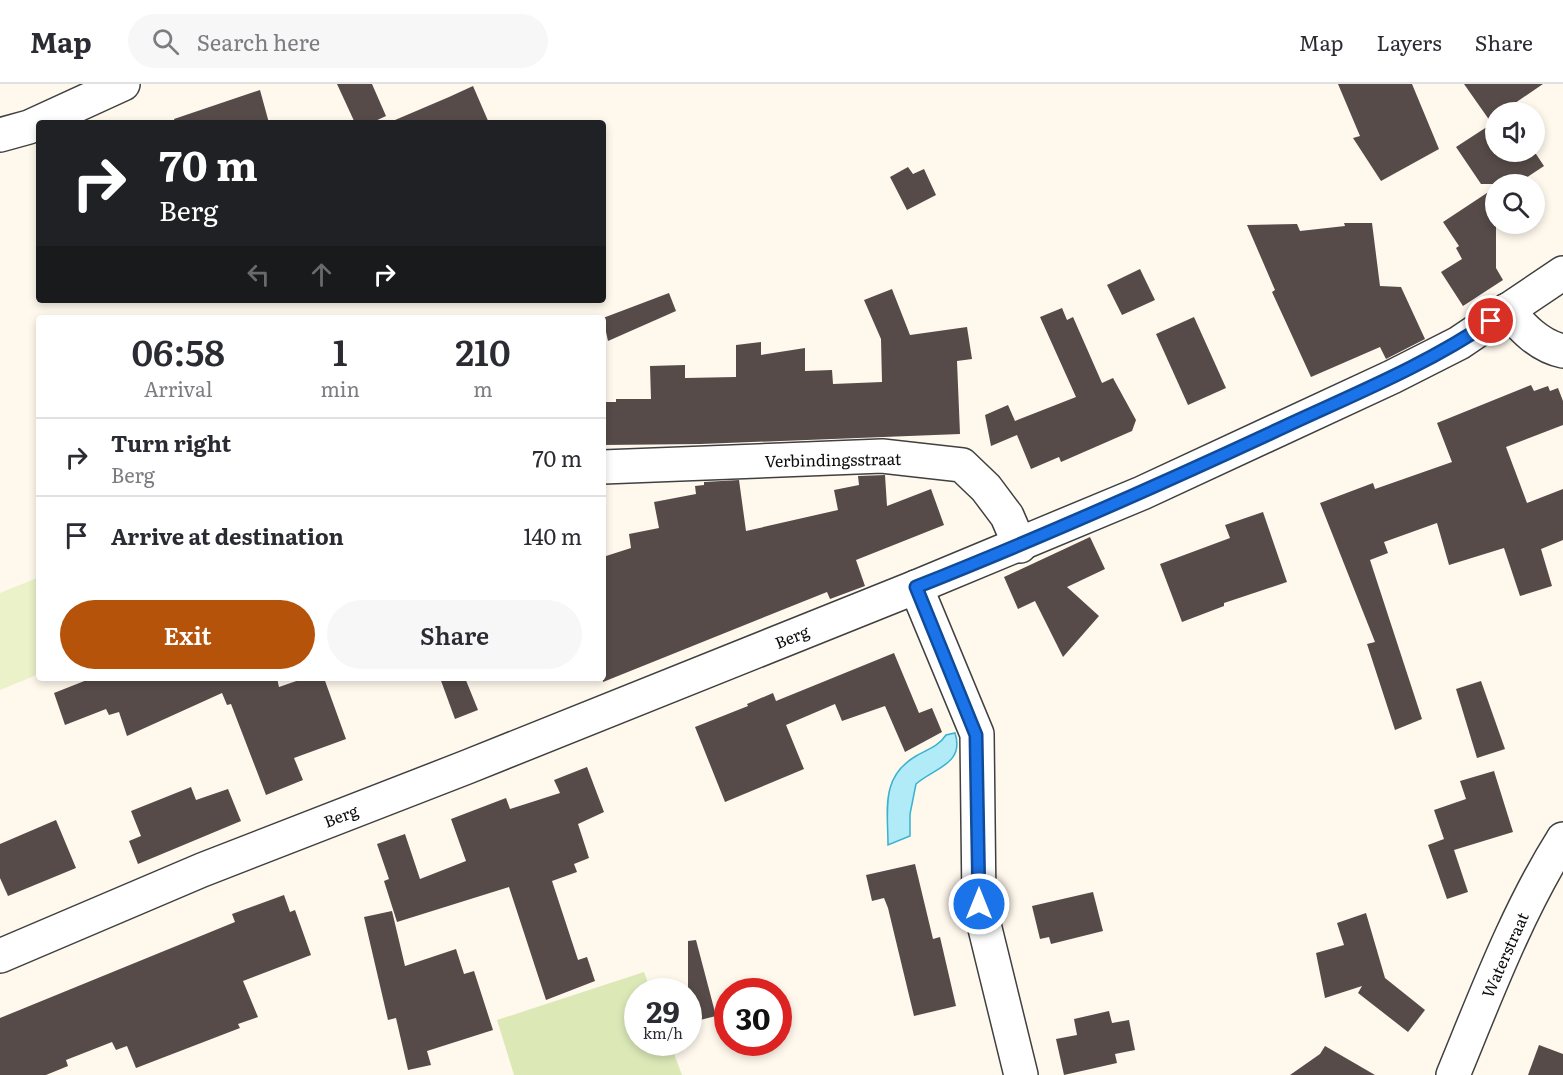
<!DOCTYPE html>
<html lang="en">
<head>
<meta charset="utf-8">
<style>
  :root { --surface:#fff; --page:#f7f7f7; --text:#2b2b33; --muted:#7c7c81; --line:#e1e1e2; --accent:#b45309 }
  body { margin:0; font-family:Literata,serif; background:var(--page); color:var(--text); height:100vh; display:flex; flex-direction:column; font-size:22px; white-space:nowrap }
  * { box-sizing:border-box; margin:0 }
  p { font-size:20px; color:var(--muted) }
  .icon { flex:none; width:33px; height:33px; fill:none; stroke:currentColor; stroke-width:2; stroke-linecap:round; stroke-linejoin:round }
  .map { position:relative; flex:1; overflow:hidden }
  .sheet { position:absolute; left:36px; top:231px; width:570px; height:366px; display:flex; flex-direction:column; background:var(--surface); border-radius:6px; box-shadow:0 3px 9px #0003 }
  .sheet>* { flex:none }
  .guide { position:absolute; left:36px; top:36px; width:570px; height:183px; border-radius:6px; box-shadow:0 3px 9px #0003; background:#202124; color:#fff; overflow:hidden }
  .buttons { position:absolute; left:1485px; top:18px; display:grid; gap:12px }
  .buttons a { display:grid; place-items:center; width:60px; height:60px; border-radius:50%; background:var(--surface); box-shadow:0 3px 9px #0003; font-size:30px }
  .speed { position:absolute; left:624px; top:894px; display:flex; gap:12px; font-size:30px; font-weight:700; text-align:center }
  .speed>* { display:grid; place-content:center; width:78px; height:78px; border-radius:50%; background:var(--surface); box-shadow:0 3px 9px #0003; line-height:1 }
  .speed small { font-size:15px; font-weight:400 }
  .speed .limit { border:9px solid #d22; background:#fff; color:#111 }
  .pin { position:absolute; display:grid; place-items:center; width:51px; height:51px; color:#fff; margin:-26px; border:3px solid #fff; border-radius:50%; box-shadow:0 2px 6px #0007 }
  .me { position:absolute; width:66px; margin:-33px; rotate:0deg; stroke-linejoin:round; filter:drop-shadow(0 0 4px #0008) }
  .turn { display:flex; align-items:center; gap:21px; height:126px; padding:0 24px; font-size:27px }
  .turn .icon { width:78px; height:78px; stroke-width:2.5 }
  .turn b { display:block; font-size:42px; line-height:51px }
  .lanes { display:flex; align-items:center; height:57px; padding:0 24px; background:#0003; justify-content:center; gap:30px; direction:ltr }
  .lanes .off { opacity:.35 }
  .eta { display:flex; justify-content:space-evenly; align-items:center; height:102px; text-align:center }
  .eta b { font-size:36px; font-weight:600; line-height:42px }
  .button { display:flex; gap:12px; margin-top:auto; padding:12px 24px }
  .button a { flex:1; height:69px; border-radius:36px; background:var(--accent); color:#fff; font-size:24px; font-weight:600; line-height:69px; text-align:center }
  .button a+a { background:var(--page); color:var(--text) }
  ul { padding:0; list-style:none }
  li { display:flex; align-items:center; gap:18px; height:78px; padding:0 24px; border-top:2px solid var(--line) }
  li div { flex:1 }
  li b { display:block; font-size:22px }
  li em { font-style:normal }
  header { display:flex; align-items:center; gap:36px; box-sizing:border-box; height:84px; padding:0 30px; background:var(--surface); border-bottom:2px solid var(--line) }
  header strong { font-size:28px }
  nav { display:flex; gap:33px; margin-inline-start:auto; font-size:21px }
  .search { width:420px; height:54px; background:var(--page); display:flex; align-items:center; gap:15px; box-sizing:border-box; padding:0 21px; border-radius:33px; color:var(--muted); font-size:22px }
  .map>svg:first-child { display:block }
</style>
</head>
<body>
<header>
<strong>Map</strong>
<div class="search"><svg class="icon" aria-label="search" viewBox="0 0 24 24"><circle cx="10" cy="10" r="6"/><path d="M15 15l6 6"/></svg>Search here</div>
<nav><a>Map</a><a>Layers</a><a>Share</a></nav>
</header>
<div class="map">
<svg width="1563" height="991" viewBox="0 0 1563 991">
  <rect width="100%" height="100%" fill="#fff8ed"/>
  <polygon fill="#dce9b7" points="644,888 651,907 638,908 638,958 670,959 682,991 514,991 497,936"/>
  <polygon fill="#ebf1c8" points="37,494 39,500 39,590 0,606 0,509"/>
  <path fill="#b1ebf7" stroke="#38b2ce" stroke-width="1.5" d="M955,649c10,31 -21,35 -39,51l-6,30v22l-22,9c0,-35 -8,-68 28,-89 10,-6 23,-10 30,-21z"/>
  <g fill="#564b49">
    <polygon points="337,0 372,0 386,32 371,39 355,39"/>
    <polygon points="1338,0 1412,0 1439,65 1381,97 1353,54 1360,52"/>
    <polygon points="1464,0 1543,0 1502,28 1496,28 1496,33 1490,37"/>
    <polygon points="473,2 489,39 388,39 449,13"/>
    <polygon points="260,6 269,39 175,39 174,35"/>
    <polygon points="1496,37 1496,68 1534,67 1544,82 1517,100 1481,100 1456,63"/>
    <polygon points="908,83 913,90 924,85 936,111 907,126 890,93"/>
    <polygon points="1496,103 1496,184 1503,196 1463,222 1441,188 1462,175 1456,164 1459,162 1443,138"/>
    <polygon points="1344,139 1372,139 1380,202 1401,203 1425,255 1386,275 1380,263 1311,293 1272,208 1275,206 1247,141 1297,140 1300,147 1345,142"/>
    <polygon points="1140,185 1155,216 1122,231 1107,201"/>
    <polygon points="892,205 910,251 967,243 972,275 957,277 960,350 701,360 603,361 603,318 616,318 616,315 651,315 650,282 685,281 685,294 736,293 736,261 761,258 761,271 805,264 805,287 832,286 833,300 882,298 881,255 864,216"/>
    <polygon points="669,209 676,227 608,257 603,234"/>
    <polygon points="1062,224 1067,236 1073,233 1102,299 1113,294 1136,336 1132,347 1061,378 1059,373 1031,385 1017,351 991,362 985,331 1008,321 1015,337 1076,313 1040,233"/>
    <polygon points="1194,233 1226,304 1188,321 1156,250"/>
    <polygon points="1531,301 1534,307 1548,302 1550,307 1558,304 1563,317 1563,341 1506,363 1527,419 1563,405 1563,456 1541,465 1552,502 1520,512 1504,464 1449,481 1437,439 1384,458 1388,469 1370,476 1422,635 1395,646 1367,560 1375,558 1320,419 1373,399 1375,405 1452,378 1437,339"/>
    <polygon points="885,391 887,422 931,405 944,441 856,476 865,502 830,515 827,508 603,598 603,473 631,464 629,450 659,444 654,418 696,410 695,402 704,401 704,398 739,396 746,447 838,426 834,406 859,401 858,392"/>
    <polygon points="1263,428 1287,498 1224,519 1224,522 1182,538 1160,480 1230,454 1225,441"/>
    <polygon points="1090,453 1105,485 1067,503 1099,532 1063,573 1035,517 1018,525 1004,493"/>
    <polygon points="894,569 919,629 932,624 942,648 905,668 885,622 842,637 835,620 786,641 804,685 725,718 695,643 748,622 747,620 773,609 776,617"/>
    <polygon points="92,594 277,594 279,603 305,594 324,594 346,655 294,674 303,696 266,711 231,620 227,621 222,609 127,652 119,628 109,631 106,625 65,641 54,609"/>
    <polygon points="440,594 465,594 478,626 455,635"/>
    <polygon points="1481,597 1505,665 1477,674 1456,605"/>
    <polygon points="587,683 604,728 578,740 589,774 574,780 577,788 552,797 578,876 587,873 595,897 546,916 509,803 397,838 384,797 389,795 377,760 405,750 420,795 466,777 451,735 506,714 510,725 560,709 554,696"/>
    <polygon points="1494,687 1513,748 1454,766 1468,808 1447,815 1428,761 1444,755 1434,726 1466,715 1460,697"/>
    <polygon points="191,703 196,716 228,705 241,737 138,780 129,757 141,752 131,727"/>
    <polygon points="56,736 76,784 8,812 0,794 0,760"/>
    <polygon points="915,780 933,855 940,853 956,922 914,932 888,824 884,814 872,817 866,791"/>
    <polygon points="1093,808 1103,847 1051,860 1049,853 1040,855 1032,822"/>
    <polygon points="284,811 290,828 295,826 311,871 243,897 258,933 238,940 240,944 136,984 127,962 116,966 112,958 66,976 68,982 46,991 0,991 0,934 235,838 232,830"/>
    <polygon points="392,827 405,882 456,865 464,890 474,887 493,946 427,967 431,981 408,986 396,934 388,936 364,833"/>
    <polygon points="1366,829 1385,894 1425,926 1408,948 1358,909 1362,902 1325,914 1316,869 1344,861 1337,839"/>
    <polygon points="696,856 716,932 688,939 688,857"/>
    <polygon points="1109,927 1112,939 1129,936 1135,966 1115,970 1117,979 1064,991 1056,955 1077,951 1074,935"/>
    <polygon points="1539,961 1563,970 1563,991 1528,991"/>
    <polygon points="1325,962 1375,991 1290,991 1320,970"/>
  </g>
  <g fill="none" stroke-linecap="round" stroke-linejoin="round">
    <g stroke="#404040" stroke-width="36">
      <g id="minor">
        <polyline points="0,51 29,43 123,0"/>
        <path d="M1507,226c16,18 32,36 56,41"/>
        <polyline points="603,383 882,372 962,381 986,404 1007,432 1020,462"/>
        <polyline points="916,503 977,650 979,820 1021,991"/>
        <polyline points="0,872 202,786 467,683 916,503 1142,409 1392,293 1459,259 1563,189"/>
        <path d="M1453,991c33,-80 64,-163 110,-236"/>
      </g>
    </g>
    <use href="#minor" stroke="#fff" stroke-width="33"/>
  </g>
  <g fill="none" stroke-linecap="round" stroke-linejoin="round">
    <g stroke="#114b97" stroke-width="15">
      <path id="route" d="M979,820l-3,-169 -60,-148c126,-50 250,-105 372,-162 69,-32 140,-61 203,-104"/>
    </g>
    <use href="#route" stroke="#1a73e8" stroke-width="10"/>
  </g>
  <g text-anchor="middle" stroke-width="6" stroke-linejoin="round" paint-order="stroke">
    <g font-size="16" fill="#0d0d0d" stroke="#fff">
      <text transform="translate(833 376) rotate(-1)" y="6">Verbindingsstraat</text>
      <text transform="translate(792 553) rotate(-22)" y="6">Berg</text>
      <text transform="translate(341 732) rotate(-21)" y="6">Berg</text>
      <text transform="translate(1505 871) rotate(-66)" y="6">Waterstraat</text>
    </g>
  </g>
</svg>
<div class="buttons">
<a><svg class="icon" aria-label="sound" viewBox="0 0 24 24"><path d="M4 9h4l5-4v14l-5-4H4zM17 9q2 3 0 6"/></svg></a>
<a><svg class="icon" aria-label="search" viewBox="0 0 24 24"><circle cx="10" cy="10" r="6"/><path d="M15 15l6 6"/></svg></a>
</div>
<div class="speed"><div>29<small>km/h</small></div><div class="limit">30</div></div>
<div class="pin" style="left:1491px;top:237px;background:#d93025"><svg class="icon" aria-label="arrive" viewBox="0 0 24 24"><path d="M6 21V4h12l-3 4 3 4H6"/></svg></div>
<svg class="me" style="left:979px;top:820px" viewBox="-20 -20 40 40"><circle r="17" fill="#1a73e8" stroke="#fff" stroke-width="3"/><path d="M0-11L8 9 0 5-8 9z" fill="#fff"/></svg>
<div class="guide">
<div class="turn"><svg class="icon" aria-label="right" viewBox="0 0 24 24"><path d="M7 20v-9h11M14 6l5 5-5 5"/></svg><div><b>70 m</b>Berg</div></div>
<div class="lanes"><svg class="icon off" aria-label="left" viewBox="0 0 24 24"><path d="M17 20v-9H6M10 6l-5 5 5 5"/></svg><svg class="icon off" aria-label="ahead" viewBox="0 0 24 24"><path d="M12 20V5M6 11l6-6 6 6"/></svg><svg class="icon" aria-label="right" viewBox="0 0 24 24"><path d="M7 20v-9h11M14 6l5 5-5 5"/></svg></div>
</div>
<section class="sheet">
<div class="eta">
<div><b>06:58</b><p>Arrival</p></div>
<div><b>1</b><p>min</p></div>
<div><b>210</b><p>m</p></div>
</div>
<ul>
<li><svg class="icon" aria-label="right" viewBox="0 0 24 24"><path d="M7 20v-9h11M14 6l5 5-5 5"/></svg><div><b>Turn right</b><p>Berg</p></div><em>70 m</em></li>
<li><svg class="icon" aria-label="arrive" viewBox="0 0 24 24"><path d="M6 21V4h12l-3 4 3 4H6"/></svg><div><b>Arrive at destination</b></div><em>140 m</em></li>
</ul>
<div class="button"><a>Exit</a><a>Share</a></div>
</section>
</div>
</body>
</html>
